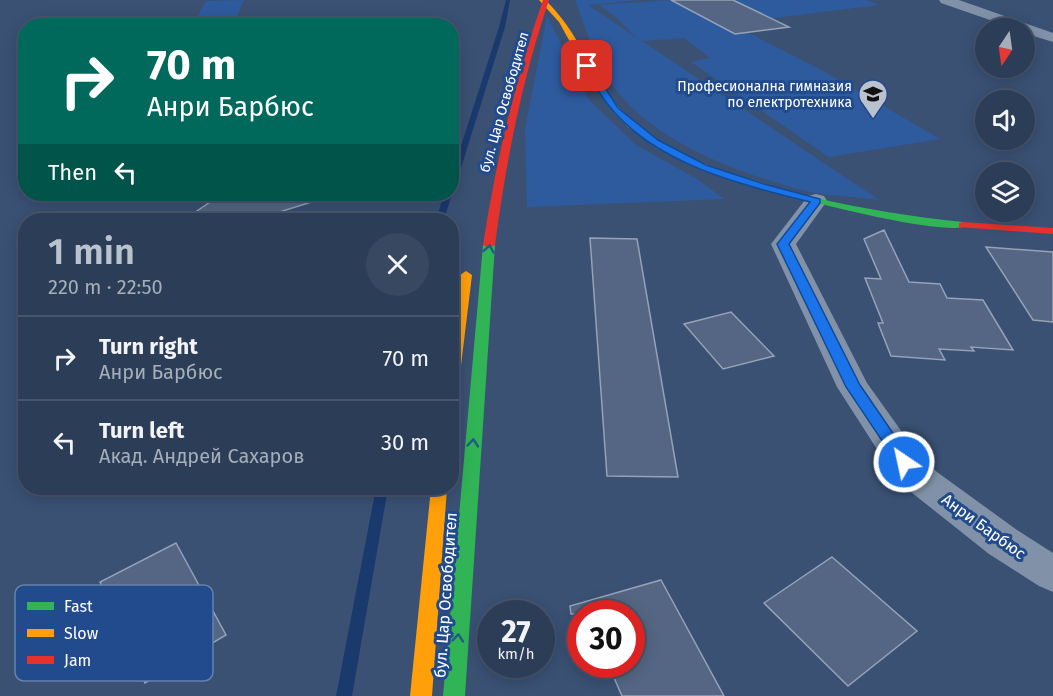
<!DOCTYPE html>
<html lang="en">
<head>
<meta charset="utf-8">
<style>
  :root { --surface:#2c3d57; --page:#384861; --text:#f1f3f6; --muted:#a6aeba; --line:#48566d; --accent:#bac2ce }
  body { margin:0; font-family:"Fira Sans",sans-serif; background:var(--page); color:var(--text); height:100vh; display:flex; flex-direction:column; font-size:22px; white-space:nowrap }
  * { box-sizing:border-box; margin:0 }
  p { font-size:20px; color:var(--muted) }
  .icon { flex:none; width:33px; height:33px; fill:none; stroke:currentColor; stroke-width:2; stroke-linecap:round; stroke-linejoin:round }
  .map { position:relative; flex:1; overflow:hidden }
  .details { position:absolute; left:18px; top:213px; width:441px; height:282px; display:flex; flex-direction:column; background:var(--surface); border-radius:24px; box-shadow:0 3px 15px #0003,0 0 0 2px var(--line) }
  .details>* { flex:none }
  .top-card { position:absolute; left:18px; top:18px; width:441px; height:183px; border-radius:24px; box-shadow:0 3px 15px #0003,0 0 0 2px var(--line); background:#00695c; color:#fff; overflow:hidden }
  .needle { width:39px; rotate:193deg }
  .tools { position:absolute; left:975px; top:18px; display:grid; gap:12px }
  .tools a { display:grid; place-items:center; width:60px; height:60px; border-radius:50%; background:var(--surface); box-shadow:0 3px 15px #0003,0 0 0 2px var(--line); font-size:30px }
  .speed { position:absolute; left:477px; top:600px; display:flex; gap:12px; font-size:30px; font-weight:700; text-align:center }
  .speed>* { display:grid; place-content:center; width:78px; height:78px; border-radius:50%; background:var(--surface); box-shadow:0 3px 15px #0003,0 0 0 2px var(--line); line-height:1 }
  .speed small { font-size:15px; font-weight:400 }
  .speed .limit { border:9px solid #d22; background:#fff; color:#111 }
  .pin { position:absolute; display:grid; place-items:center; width:51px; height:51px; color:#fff; margin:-26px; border-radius:12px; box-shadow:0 3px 9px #0006 }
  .me { position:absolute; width:66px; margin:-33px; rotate:326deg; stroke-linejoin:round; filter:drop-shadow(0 0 4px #0008) }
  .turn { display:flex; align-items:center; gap:21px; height:126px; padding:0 30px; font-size:27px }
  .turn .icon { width:78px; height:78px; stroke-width:2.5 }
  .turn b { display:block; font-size:42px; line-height:51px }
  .then { display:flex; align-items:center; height:57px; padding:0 30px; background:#0003; gap:12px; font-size:22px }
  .round { display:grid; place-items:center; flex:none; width:63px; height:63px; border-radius:32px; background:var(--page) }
  .overview { display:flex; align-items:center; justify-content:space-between; height:102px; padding:0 30px }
  h1 { font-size:36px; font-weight:600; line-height:45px; color:var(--accent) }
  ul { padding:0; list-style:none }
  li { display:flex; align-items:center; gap:18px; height:84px; padding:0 30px; border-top:2px solid var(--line) }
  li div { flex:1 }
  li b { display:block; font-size:22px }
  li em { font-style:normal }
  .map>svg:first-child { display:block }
</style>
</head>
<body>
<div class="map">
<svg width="1053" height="696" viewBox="0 0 1053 696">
  <rect width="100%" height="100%" fill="#3a5174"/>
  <g fill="#2e5b9e">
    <polygon points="244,0 233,25 193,25 206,1"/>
    <path d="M575,0h64l-51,5 49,33 -20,-20 -18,-13 72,-5 76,32 78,40 115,67 -111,18 -138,-95 19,-4 -26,-20 -42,3 237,159c-28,-4 -59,-4 -85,-12 -62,-18 -141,-47 -180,-101 -18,-25 -28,-58 -39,-87z"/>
    <polygon points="733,0 866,0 879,5 758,20 753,10"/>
    <polygon points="547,16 589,100 636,145 697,179 724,199 527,207 525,129"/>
  </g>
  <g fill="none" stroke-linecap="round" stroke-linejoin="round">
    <g fill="#1a396d" fill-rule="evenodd">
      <polygon points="506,0 510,0 505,27 456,184 452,186 452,174 499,27"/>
      <polygon points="452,193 452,194 444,220 436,220 444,194"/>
      <polygon points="376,488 388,488 352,696 336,696"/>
    </g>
  </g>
  <g fill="#546683" stroke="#95a2b7" stroke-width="1.5">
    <polygon points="671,0 733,0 789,27 735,34"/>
    <polygon points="222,194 317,194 318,200 257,219 243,220 194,213"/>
    <polygon points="884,230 909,282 940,284 947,298 983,300 1013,350 971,347 974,351 939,349 945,360 891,356 878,323 883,323 865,278 881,279 864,239"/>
    <polygon points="590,238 637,239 678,477 607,476"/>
    <polygon points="986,247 1053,252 1053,322 1033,320"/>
    <polygon points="731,312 774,356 723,369 684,324"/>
    <polygon points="176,543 226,635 145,683 100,582"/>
    <polygon points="832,557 917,631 848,686 764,603"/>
    <polygon points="661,580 724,696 622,696 608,664 632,664 632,614 571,614 570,606"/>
  </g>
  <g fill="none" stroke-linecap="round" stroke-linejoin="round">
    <g fill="#8192a8" fill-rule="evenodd">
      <polygon points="939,0 959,0 1053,33 1053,42 1024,33 1024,28 1013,28 941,3"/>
      <polygon points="816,194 824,196 827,201 796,244 867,383 917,453 937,472 1017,530 1053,553 1053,592 1039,586 989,554 911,492 891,471 837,387 771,244 808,196"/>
    </g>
    <g fill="#30b455" fill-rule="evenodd">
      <path d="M726,172c30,8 59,19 90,26 48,11 97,19 147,24l5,3c-19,16 -213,-37 -245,-48l-2,-2z"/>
      <polygon points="489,242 495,245 465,696 443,696 483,245"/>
    </g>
    <g fill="#ff9f0a" fill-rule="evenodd">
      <path d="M539,0h6c26,24 39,55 57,85 28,47 78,70 127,88v4h-6l-33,-13 -33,-16 -29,-21 -13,-13 -20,-27 -36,-65z"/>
      <polygon points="466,271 472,275 459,382 452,387 452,335 460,275"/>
      <polygon points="431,488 447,488 432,696 410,696"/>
    </g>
    <g fill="#e5322d" fill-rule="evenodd">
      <path d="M543,0h6c-27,80 -43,161 -54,245l-6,3 -6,-3c13,-84 32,-165 60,-245z"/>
      <polygon points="963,222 1053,228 1053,234 959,227 959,223"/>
    </g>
  </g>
  <defs><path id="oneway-chevron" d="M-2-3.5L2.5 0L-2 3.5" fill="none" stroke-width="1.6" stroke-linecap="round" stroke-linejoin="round" transform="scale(1.5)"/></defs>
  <g stroke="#245b85">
    <use href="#oneway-chevron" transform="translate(489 249) rotate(-81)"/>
    <use href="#oneway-chevron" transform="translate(473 443) rotate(-85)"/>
    <use href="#oneway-chevron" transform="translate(458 638) rotate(-85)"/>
  </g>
  <path fill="#1a73e8" stroke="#114b97" stroke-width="1.5" d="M585,65h5l28,43 40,32 48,25 58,19 56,15v4l-31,41 71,141 50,73 2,4 -2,4h-11l-53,-79 -69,-143 33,-42c-74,-19 -167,-40 -211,-110 -5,-8 -14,-19 -14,-27z"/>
  <defs>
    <g id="school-pin" transform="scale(1.5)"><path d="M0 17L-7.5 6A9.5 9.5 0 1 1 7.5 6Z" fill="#bac2ce" stroke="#224b8d"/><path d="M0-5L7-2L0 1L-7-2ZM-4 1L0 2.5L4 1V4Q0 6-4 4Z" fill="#111"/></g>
  </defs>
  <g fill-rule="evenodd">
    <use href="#school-pin" x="873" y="94"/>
  </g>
  <g text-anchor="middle" stroke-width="6" stroke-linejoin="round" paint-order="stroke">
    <g font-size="14" fill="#fff" stroke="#224b8d" text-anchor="end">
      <text x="852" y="91">Професионална гимназия<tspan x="852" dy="16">по електротехника</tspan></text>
    </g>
    <g font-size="14" fill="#fff" stroke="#224b8d">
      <text transform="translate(504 102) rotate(-74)" y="5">бул. Цар Освободител</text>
    </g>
    <g font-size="16" fill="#fff" stroke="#224b8d">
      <text transform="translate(984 526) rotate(36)" y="6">Анри Барбюс</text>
      <text transform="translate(445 595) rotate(-86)" y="6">бул. Цар Освободител</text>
    </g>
  </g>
  <rect x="15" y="585" width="198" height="96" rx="9" fill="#224b8d" stroke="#6481af" stroke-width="1.5"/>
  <rect x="27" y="602" width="27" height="8" fill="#30b455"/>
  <rect x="27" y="629" width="27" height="8" fill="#ff9f0a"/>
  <rect x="27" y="656" width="27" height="8" fill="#e5322d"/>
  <g font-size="16" fill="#fff">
    <text x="64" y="612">Fast</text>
    <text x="64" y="639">Slow</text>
    <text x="64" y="666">Jam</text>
  </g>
</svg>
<div class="tools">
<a><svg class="needle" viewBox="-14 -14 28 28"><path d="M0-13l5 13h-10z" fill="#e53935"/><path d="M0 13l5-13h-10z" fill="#a6aeba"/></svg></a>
<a><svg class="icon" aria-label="sound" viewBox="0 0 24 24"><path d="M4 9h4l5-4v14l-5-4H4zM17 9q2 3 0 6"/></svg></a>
<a><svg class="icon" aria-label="layers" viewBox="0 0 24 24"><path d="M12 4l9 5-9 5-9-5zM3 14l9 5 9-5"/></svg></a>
</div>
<div class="speed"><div>27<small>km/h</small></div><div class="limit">30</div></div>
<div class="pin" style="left:587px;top:66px;background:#d93025"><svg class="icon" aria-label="arrive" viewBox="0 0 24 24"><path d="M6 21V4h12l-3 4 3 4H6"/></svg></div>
<svg class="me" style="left:904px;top:462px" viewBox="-20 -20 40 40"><circle r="17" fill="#1a73e8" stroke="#fff" stroke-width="3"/><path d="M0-11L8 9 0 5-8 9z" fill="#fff"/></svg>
<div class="top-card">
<div class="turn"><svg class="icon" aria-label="right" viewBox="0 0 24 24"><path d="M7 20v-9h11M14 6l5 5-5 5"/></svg><div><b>70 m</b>Анри Барбюс</div></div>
<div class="then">Then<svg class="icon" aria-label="left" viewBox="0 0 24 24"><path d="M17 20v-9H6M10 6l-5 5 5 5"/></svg></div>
</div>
<section class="details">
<div class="overview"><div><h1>1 min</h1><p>220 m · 22:50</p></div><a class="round"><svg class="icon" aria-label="close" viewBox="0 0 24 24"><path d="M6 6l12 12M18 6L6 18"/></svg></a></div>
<ul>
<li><svg class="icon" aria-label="right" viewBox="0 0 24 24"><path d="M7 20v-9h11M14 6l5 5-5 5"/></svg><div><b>Turn right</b><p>Анри Барбюс</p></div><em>70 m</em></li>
<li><svg class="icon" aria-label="left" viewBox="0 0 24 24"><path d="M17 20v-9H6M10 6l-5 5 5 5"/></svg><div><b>Turn left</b><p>Акад. Андрей Сахаров</p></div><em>30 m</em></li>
</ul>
</section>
</div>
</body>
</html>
